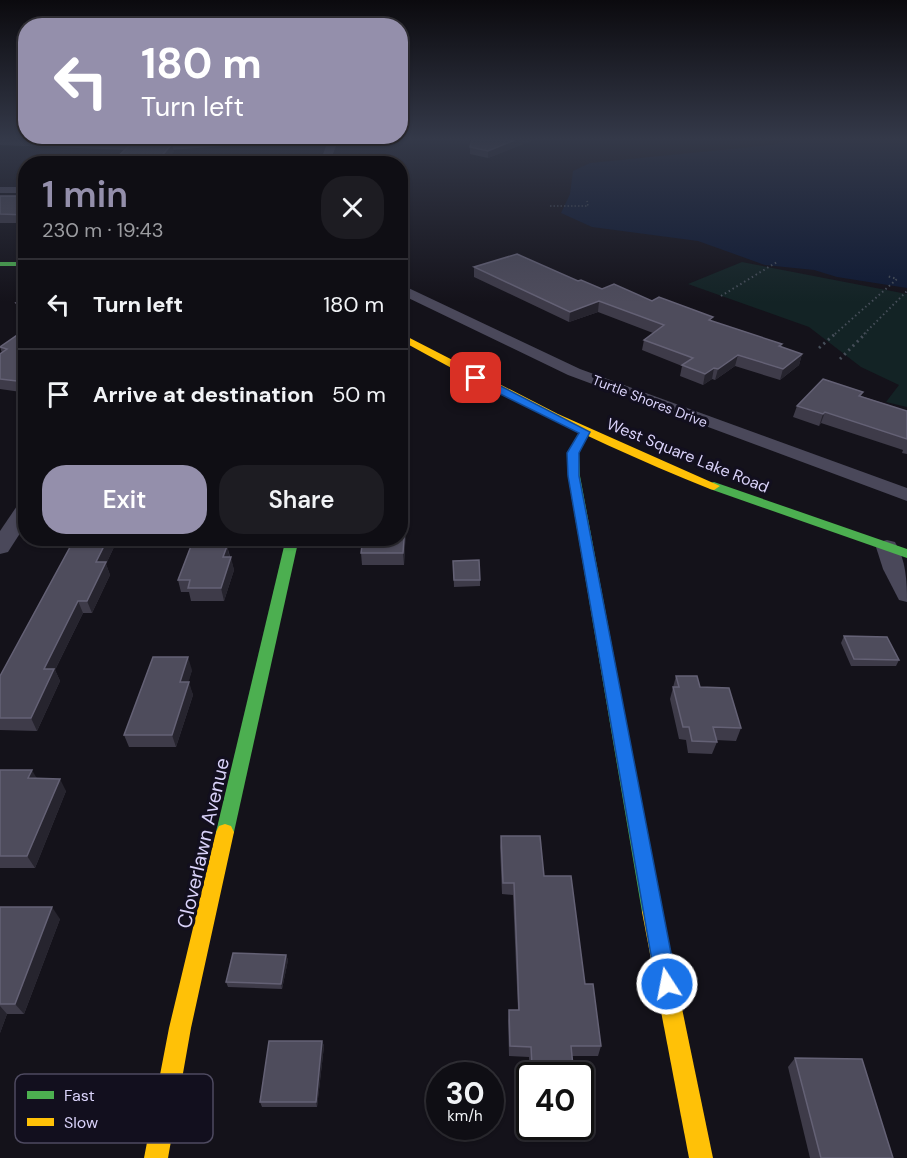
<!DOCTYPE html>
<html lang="en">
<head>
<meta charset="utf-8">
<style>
  :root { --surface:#0f0e14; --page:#1d1c22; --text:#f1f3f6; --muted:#9b9ca0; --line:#2f2e34; --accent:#948fab }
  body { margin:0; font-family:"DM Sans",sans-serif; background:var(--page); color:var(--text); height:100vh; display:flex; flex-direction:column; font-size:22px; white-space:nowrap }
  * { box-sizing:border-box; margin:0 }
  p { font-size:20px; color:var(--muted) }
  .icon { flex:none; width:33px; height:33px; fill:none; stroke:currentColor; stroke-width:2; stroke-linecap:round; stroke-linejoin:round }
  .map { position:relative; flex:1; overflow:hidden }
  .sheet { position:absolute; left:18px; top:156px; width:390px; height:390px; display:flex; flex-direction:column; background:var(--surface); border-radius:24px; box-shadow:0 2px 4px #0004,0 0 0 2px var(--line) }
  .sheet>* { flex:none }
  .hud { position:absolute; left:18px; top:18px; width:390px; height:126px; border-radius:24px; box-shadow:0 2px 4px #0004,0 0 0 2px var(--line); background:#948fab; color:#fff; overflow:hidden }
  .speed { position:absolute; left:426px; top:1062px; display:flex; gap:12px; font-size:30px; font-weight:700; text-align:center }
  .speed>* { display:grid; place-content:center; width:78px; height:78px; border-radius:50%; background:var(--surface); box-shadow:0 2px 4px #0004,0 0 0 2px var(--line); line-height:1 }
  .speed small { font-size:15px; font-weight:400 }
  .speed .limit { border:3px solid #111; border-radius:9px; background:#fff; color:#111 }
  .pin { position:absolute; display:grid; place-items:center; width:51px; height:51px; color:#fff; margin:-26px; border-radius:12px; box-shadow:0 3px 9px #0006 }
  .me { position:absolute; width:66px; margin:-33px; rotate:349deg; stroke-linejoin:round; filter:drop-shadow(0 0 4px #0008) }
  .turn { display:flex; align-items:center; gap:21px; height:126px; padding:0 24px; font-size:27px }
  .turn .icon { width:78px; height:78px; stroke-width:2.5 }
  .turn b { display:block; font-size:42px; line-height:51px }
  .round { display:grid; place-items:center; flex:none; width:63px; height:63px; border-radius:24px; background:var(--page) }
  .head { display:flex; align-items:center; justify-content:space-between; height:102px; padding:0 24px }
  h1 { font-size:36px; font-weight:600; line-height:45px; color:var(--accent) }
  .primary-button { display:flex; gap:12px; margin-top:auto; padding:12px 24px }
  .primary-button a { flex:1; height:69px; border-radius:24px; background:var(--accent); color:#fff; font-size:24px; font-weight:600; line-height:69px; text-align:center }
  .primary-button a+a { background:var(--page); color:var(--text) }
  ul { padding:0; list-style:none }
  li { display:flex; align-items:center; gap:18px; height:90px; padding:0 24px; border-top:2px solid var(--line) }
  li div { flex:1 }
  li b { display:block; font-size:22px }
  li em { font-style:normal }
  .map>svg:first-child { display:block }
</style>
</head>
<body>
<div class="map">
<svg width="907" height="1158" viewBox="0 0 907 1158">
  <rect width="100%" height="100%" fill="#14121a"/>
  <polygon fill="#132325" points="742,262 907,294 907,407 886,402 899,385 861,367 809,327 688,284"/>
  <polygon fill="#0f1a34" points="787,140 907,140 907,288 837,277 814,270 765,265 698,241 592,227 561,213 570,194 573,171 590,163 771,145"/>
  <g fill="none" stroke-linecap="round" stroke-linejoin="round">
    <polyline stroke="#464e59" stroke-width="1.5" stroke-dasharray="1.5 2" stroke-linecap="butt" points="550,206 588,206 587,201"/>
    <g stroke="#464e59" stroke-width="2" stroke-dasharray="1.5 3" stroke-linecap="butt">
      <polyline points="721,296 777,262"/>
      <polyline points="835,334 897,279 887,276"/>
      <polyline points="864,334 907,291"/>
    </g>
    <g stroke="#464e59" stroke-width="3" stroke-dasharray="2 4" stroke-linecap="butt">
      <polyline points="819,348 836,333"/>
      <polyline points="840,359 866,333"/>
    </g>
    <g fill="#4a485a" fill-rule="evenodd">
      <polygon points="0,140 155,145 225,140 270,140 265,143 155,151 0,145"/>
      <polygon points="294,140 338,140 338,141 329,164 319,164 327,144 299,143"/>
      <rect x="0" y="187" width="26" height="6"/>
      <polygon points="400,284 580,369 907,488 907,501 568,375 400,294"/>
      <polygon points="26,501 26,524 8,552 0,554 0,531 19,503"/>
      <path d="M887,540l8,2c11,18 12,39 12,60l-8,-2 -16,-31 -7,-22 3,-5z"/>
    </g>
    <g fill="#4caf50" fill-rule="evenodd">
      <rect x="0" y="262" width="26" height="4"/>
      <polygon points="585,429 590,432 579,453 580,476 662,912 659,919 652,921 645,919 642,912 568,476 567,453 581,430"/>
      <polygon points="714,482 907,549 907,558 710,489 708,486 710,483"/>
      <polygon points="286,538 299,538 234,832 231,838 225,840 219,838 216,832"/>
    </g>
    <g fill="#ffc107" fill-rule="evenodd">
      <path d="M400,333l158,81 162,72 -6,4 -4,-1c-107,-43 -209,-93 -310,-149z"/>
      <polygon points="225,824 231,826 234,832 191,1028 168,1158 144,1158 169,1028 216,832 219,826"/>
      <polygon points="652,903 659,905 662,912 713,1158 689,1158 642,912 645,905"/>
    </g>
  </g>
  <g fill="#3e3b49">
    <polygon points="141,140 184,140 155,143 142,142"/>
    <polygon points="533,140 488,158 470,154 470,147"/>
    <rect x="0" y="196" width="26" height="27"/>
    <polygon points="474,267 578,281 602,289 652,301 782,344 781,347 802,354 799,365 780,380 735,366 715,380 712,379 703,385 680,376 682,366 642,350 644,340 653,333 598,312 569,322 474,277"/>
    <polygon points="26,301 26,319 20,314 16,303"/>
    <polygon points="26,329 21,392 0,389 0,354 2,353 0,347"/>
    <polygon points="863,392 861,396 907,411 907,454 902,453 903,450 821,423 819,426 793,417 797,406"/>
    <polygon points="407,510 404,565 362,565 361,553"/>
    <polygon points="227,546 234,570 224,601 191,601 189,592 181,592 178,580"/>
    <polygon points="114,547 106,564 110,575 92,613 83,613 55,670 60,681 37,731 0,730 0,676"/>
    <polygon points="453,561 480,580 480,586 454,587"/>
    <polygon points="844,636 899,660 896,666 851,666 841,643"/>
    <polygon points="192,670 188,682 193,695 176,747 129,747 124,735"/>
    <polygon points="676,676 700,687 741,728 736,741 716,740 717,742 712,754 688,753 686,740 679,739 670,699"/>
    <polygon points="0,770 37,778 66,791 35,868 0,868"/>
    <polygon points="501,836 544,876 585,984 601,1046 598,1056 572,1056 573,1066 570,1076 530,1076 529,1057 509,1056 508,1021 509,1010 518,1010 516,966 513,895 502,894 500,847"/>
    <polygon points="0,907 60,919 24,1014 7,1014 0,1033"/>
    <polygon points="286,955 288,960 282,989 228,987 226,982"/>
    <polygon points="322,1041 324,1046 317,1107 262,1107 260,1102"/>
    <polygon points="795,1058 893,1158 810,1158 788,1067"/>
  </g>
  <g fill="#26242e">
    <polygon points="154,140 184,140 155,143"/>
    <polygon points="515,140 533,140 488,158 488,151"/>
    <polygon points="172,144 174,152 163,164 159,159"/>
    <polygon points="599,301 598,312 569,322 570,312"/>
    <polygon points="802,354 799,365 780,380 783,369"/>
    <polygon points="738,355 735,366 715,380 718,369"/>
    <polygon points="714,368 712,379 703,385 705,374"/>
    <polygon points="26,374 26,388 21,392 17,381"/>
    <polygon points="825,412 821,423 819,426 823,414"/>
    <polygon points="407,498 407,510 404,565 403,553"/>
    <polygon points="108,538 111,538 114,547 106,564 110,575 92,613 87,601 96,562"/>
    <polygon points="227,546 230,559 223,557"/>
    <polygon points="231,557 234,570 224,601 221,588"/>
    <polygon points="78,601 83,613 55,670 60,681 37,731 31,718 44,669"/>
    <polygon points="188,657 192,670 185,695 180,682"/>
    <polygon points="189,682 193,695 176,747 172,735"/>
    <polygon points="32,770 39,782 28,778"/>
    <polygon points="60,779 66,791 35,868 27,856"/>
    <polygon points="52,907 60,919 24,1014 15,1004"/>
    <polygon points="286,955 288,960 282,989 281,984"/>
    <polygon points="0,1006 7,1014 0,1033"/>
    <polygon points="322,1041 324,1046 317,1107 316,1102"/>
  </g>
  <g fill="#4e4c5c" stroke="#646175" stroke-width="1.5">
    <polygon points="472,140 515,140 488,151 470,147"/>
    <polygon points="172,144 159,159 282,161 280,164 110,164 130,145"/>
    <polygon points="0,196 26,196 26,215 0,214"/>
    <polygon points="517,254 578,281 581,280 602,289 614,284 652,301 659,297 713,317 709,320 782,344 779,346 802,354 783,369 738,355 718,369 714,368 705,374 682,365 693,358 644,340 664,325 599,301 570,312 474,267"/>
    <polygon points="26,301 26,312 16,303"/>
    <polygon points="26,329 26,374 17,381 0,379 0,354 7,349 0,347"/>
    <polygon points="823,379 863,392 859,396 907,411 907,439 825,412 823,414 797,406"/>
    <polygon points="400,498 407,498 403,553 361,553 363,538 400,538"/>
    <polygon points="75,538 108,538 96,562 106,562 87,601 78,601 44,669 54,669 31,718 0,718 0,676"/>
    <polygon points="191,546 227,546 223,557 231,557 221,588 188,588 190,580 178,580"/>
    <polygon points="479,560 480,580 454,580 453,561"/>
    <polygon points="844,636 887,637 899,660 854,659"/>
    <polygon points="153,657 188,657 180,682 189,682 172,735 124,735"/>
    <polygon points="676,676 697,676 700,687 729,688 741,728 713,727 717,742 692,741 689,727 683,727 673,687 679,687"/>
    <polygon points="0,770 32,770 28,778 60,779 27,856 0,856"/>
    <polygon points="501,836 540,836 544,876 571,876 585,984 593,984 601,1046 571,1046 573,1066 532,1066 531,1047 510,1046 509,1010 519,1010 517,955 514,883 503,883"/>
    <polygon points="0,907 52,907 15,1004 0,1004"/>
    <polygon points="233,953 286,955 281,984 226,982"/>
    <polygon points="269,1041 322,1041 316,1102 260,1102"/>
    <polygon points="795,1058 862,1059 893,1158 821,1158"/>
  </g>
  <linearGradient id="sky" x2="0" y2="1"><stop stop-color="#0b0a0e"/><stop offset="0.46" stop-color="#343949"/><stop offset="1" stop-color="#343949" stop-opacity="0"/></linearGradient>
  <rect width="907" height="302" fill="url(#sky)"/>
  <polygon fill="#1a73e8" stroke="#114b97" stroke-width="1.5" points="472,375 479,375 590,432 579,453 579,476 677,984 674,991 667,994 659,991 656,984 568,476 567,453 579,433 472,380"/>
  <g text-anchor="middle" stroke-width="6" stroke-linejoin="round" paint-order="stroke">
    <g font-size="14" fill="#d9d2f9" stroke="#120f1e">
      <text transform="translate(650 401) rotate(21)" y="5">Turtle Shores Drive</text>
    </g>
    <g font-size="16" fill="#d9d2f9" stroke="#120f1e">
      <text transform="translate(688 455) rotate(22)" y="6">West Square Lake Road</text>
    </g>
    <g font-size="20" fill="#d9d2f9" stroke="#120f1e">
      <text transform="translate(203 843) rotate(-77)" y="7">Cloverlawn Avenue</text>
    </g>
  </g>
  <rect x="15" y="1074" width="198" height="69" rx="9" fill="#120f1e" stroke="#4e4a60" stroke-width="1.5"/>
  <rect x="27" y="1091" width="27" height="8" fill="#4caf50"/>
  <rect x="27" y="1118" width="27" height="8" fill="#ffc107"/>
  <g font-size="16" fill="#d9d2f9">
    <text x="64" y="1101">Fast</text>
    <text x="64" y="1128">Slow</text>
  </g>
</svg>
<div class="speed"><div>30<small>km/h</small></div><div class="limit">40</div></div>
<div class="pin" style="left:476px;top:378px;background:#d93025"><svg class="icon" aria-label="arrive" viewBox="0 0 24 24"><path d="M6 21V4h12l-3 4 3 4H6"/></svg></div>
<svg class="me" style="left:667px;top:984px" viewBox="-20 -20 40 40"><circle r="17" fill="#1a73e8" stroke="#fff" stroke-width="3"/><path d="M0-11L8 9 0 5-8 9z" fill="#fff"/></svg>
<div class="hud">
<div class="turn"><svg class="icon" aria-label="left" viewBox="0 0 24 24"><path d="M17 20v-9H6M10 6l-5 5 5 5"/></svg><div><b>180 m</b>Turn left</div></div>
</div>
<section class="sheet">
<div class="head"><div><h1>1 min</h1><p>230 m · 19:43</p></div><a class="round"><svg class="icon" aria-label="close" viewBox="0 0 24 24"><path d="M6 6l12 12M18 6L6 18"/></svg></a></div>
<ul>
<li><svg class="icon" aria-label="left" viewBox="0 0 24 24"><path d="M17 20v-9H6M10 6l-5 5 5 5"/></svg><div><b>Turn left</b></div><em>180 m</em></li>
<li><svg class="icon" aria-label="arrive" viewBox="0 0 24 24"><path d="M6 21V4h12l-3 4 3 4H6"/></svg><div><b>Arrive at destination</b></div><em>50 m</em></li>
</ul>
<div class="primary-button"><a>Exit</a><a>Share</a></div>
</section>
</div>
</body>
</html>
